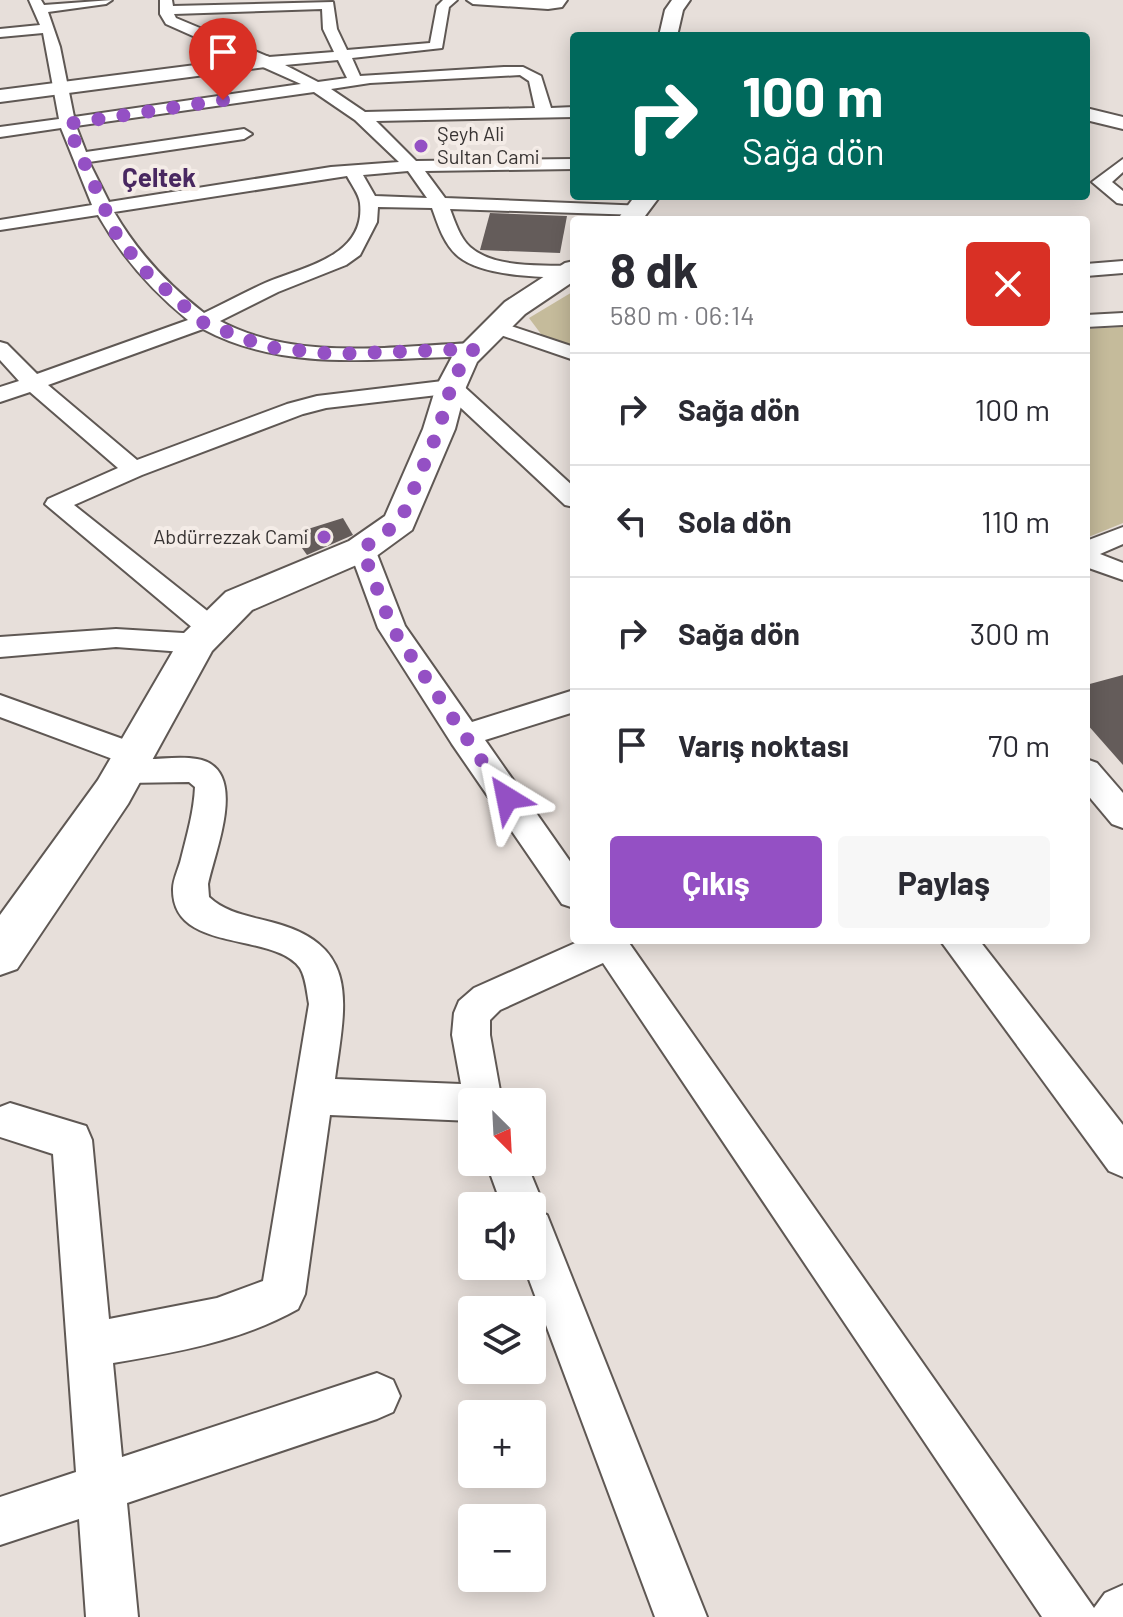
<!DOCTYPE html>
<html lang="tr">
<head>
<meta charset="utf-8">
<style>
  :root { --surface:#fff; --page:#f7f7f7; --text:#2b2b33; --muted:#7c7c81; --line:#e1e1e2; --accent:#9450c4 }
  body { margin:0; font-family:Barlow,sans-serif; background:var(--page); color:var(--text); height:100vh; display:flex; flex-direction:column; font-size:30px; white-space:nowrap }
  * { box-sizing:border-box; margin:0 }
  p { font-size:26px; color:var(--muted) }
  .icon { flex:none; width:44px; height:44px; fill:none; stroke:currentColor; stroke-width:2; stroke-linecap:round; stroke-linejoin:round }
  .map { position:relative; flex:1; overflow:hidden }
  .panel { position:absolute; left:570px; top:216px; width:520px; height:728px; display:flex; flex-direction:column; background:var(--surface); border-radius:8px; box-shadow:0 4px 20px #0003 }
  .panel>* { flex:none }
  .hud { position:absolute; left:570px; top:32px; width:520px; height:168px; border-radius:8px; box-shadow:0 4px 20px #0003; background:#00695c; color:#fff; overflow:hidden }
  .needle { width:52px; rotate:156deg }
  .tools { position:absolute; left:458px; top:1088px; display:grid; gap:16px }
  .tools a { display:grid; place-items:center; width:88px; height:88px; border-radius:8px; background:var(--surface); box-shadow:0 4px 20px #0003; font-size:40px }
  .pin { position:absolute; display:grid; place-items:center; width:68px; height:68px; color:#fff; margin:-82px -34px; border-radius:50% 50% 50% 0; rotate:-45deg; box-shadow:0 0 8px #0007 }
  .pin .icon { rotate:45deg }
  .me { position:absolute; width:88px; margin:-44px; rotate:325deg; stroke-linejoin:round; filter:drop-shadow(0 0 6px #0008) }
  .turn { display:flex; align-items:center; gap:28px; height:168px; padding:0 40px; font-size:36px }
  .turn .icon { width:104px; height:104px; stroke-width:2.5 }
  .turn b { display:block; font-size:56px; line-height:68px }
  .round { display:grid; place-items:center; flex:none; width:84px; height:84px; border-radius:8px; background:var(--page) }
  .summary { display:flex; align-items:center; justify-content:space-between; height:136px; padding:0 40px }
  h1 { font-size:48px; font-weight:700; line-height:60px }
  .primary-button { display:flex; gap:16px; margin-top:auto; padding:16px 40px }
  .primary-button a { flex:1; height:92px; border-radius:8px; background:var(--accent); color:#fff; font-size:32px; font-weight:700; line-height:92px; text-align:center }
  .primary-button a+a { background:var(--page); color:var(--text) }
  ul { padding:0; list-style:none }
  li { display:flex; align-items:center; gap:24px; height:112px; padding:0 40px; border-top:2px solid var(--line) }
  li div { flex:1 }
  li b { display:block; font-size:30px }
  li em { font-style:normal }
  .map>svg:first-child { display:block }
</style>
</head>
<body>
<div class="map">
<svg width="1123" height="1617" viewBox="0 0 1123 1617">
  <rect width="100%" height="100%" fill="#e7dfda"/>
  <g fill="#c5bb9b">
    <polygon points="574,291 574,348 544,338 529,318"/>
    <polygon points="1123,327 1123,523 1086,538 1086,329"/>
  </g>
  <g fill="#645c5a">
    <polygon points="490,213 567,216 560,253 480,250"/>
    <polygon points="343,518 353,535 307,555 292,534"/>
    <polygon points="1123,675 1123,765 1086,723 1086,685"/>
  </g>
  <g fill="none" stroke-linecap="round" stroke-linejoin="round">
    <g stroke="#5f5854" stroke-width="4">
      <g id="street">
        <path d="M29,0h12l3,5 68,-5 -6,4 -58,8 12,35 14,70 227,-33 -135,-60 -6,-10v-14h12l1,6 160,-4 4,27 10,21 83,-7 7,-37 6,-6h14l-8,7 -7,41 -90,10 8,18 144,-9h19l18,9 10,32 23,-1v10l-198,4 40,40 158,-2v10l-149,2 20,27 201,8 3,4 -9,5 -190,-6c5,13 10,29 20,38 25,22 74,18 104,19v12c-31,-1 -90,-1 -115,-21 -15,-12 -21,-32 -27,-49l-54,-1 -1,15 -17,33 -14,10 -68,27 -58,29c77,41 170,25 254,22l11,6 -4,4c-19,5 -41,4 -61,5 -74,4 -150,7 -217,-29l-155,56 89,75 150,-56 30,-8 134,-16 8,2 115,105v20l-9,-2 -119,-111 -120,14 -23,6 -161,61 -68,30 146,116 4,7 -4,7 -13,2 4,6 -4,7 -10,3 -81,-6 -116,10v-20l116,-8 84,5 -155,-130 3,-5 70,-31 -88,-76 -30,10v-15l19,-6 -19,-21v-18l7,2 30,30 151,-54c-37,-30 -66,-63 -90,-105l-98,15v-10l92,-15 -31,-77 -61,9v-10l59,-8 -16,-86 -43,4v-8l40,-4zM322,9l1,20 11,23 -65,5 -93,-39 -2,-4zM338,60l9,18 -29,4 -33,-17zM520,75l9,6 6,27 -170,4 -34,-23 39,-6zM314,92l41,28 44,42 -68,5 -222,35 -20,-40 155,-23 8,-5 -8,-5 -158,23 -10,-26zM408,171l19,27 -52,-2 -12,-21zM347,176c4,8 12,18 13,27 6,54 -58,64 -95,80 -20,9 -40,20 -61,30 -37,-29 -66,-60 -90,-101z"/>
        <polygon points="467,0 567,0 562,7 548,9 473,4"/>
        <polygon points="1123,159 1123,172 1112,182 1123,191 1123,204 1117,203 1092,182"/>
        <polygon points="1123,261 1123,273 1086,276 1086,264"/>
        <polygon points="1123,313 1123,325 1086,327 1086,315"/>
        <polygon points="496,321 574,347 574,360 489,331 486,327 489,323"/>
        <polygon points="1123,527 1123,544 1100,554 1123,563 1123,580 1086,567 1086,541"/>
        <polygon points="362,541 371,543 375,549 405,626 472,722 574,690 574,712 485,740 574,867 574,908 562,904 452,744 378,628 349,549 353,543"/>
        <path d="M0,695l145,52 4,8 -2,4c16,0 34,-3 50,0 53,9 18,91 11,125l1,13c17,16 40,19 62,25 91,23 74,82 64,157l126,5 -9,-49 2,-22 5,-12 15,-13 108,-48h45l467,668 11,-15 18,-8v32h-81l-439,-654 -103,47 -10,10v15l12,67h-30v19l-142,-6 -25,179 -7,15c-57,32 -121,43 -185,54l9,94 255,-84 16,7 7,16 -7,16 -16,7 -250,84 11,114h-52l-7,-98 -79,26v-48l76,-25 -23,-318 -53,-17v-30l10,-4 76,23 6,14 17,179 108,-21 46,-17 46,-277c-2,-11 -3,-26 -9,-36 -26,-37 -128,-14 -127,-79 0,-10 6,-21 8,-30 6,-24 13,-48 14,-72l-6,-5 -64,1 -11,-4 -5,-8 9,-10 -118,-44z"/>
        <polygon points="1086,759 1097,763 1123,793 1123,828 1112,824 1086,793"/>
        <polygon points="940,940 979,940 1123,1125 1123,1177 1109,1171"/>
        <polygon points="486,1162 526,1162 544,1206 541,1213 547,1215 553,1230 707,1617 655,1617 524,1266 532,1266 532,1206 502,1206"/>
      </g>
    </g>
    <g stroke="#5f5854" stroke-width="4">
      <g id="secondary">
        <polygon points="672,0 690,0 683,10 677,36 659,36 665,10"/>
        <polygon points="266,56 273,58 276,62 273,66 0,102 0,90"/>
        <polygon points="1086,108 1123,117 1123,129 1086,120"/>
        <polygon points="635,196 660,196 642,220 617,220"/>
        <polygon points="574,261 574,281 525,314 477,362 466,387 455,429 412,530 375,557 252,610 212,651 128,804 17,969 0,975 0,915 98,780 183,634 226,592 349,541 385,516 423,429 436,387 454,353 505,302 565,263"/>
      </g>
    </g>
    <use href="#street" fill="#fff" fill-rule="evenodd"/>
    <use href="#secondary" fill="#fff" fill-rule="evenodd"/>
  </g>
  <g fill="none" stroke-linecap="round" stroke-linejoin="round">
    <polyline stroke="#9450c4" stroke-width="14" stroke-dasharray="0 25.2" points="223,100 67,124 117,236 145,271 202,322 266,347 334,354 474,349 464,359 451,387 439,429 400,522 362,549 392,628 507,798"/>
  </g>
  <g fill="#9450c4" stroke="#f4ece7" stroke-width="3">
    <circle cx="421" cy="146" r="8"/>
    <circle cx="324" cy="537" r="8"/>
  </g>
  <g text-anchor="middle" stroke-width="8" stroke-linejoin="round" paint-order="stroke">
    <g font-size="20" fill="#373332" stroke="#f4ece7" text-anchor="start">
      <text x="437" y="141">Şeyh Ali<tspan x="437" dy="23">Sultan Cami</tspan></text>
      <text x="308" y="544" text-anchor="end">Abdürrezzak Cami</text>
    </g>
    <g font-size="26" font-weight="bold" fill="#492861" stroke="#f4ece7">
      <text x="159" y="187">Çeltek</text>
    </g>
  </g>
</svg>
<div class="tools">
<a><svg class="needle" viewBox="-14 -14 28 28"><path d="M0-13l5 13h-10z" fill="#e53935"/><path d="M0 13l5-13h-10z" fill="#7c7c81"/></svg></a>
<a><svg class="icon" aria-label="sound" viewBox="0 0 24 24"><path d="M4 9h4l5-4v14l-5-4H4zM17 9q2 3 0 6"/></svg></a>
<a><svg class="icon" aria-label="layers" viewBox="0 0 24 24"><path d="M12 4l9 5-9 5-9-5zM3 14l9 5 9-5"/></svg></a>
<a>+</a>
<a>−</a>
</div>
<div class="pin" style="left:223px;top:100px;background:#d93025"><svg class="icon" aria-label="arrive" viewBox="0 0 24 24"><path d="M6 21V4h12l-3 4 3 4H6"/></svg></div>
<svg class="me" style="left:507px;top:798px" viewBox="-20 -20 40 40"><path d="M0-17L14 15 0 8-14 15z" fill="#9450c4" stroke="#fff" stroke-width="4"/></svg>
<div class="hud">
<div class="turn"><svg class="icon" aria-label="right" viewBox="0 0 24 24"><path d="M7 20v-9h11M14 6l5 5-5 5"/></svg><div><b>100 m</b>Sağa dön</div></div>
</div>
<section class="panel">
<div class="summary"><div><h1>8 dk</h1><p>580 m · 06:14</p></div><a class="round" style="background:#d93025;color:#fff"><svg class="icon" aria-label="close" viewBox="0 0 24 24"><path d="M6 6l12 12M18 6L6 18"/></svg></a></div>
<ul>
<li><svg class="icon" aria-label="right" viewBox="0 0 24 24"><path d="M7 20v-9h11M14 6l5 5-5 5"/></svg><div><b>Sağa dön</b></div><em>100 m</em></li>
<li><svg class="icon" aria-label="left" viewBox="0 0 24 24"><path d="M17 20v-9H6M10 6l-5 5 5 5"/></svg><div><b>Sola dön</b></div><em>110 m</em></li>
<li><svg class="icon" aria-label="right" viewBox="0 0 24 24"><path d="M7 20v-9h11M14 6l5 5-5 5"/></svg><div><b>Sağa dön</b></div><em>300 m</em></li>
<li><svg class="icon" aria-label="arrive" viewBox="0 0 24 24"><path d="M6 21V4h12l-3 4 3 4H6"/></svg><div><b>Varış noktası</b></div><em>70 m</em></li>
</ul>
<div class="primary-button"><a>Çıkış</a><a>Paylaş</a></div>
</section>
</div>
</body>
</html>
